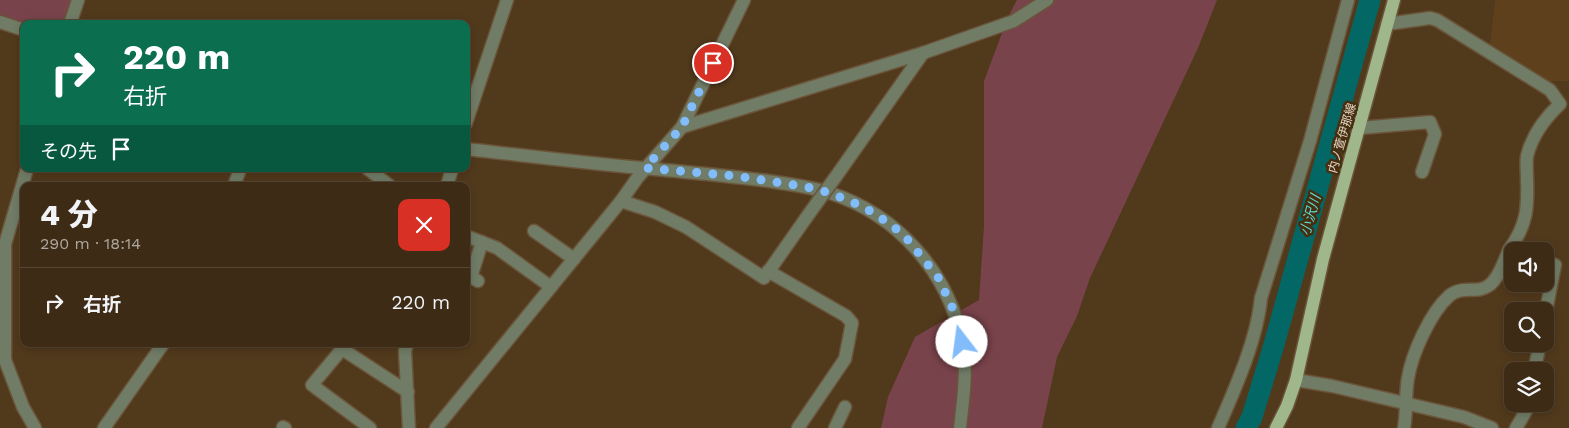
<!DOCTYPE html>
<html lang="ja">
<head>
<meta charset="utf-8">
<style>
  :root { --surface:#3d2b15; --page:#483722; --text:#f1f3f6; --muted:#ada7a0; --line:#564734 }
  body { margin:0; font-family:"Work Sans","Noto Sans JP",sans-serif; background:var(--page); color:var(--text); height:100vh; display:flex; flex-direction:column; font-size:19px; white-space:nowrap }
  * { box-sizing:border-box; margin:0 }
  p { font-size:16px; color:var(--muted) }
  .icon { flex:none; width:28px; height:28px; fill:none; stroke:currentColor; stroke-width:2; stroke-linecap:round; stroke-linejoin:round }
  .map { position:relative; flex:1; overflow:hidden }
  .panel { position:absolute; left:20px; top:182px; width:450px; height:165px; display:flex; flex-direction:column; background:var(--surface); border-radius:10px; box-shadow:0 2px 8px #0003,0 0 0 1px var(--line) }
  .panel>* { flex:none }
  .guide { position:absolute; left:20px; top:20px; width:450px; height:152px; border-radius:10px; box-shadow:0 2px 8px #0003,0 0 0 1px var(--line); background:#0b6e4f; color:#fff; overflow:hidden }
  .controls { position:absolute; left:1504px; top:242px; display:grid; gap:10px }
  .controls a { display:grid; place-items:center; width:50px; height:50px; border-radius:10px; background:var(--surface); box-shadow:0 2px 8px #0003,0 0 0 1px var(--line); font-size:25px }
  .pin { position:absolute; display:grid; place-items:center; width:42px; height:42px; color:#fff; margin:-21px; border:2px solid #fff; border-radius:50%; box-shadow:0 1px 5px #0007 }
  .me { position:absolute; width:55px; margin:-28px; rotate:345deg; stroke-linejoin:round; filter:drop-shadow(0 0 4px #0008) }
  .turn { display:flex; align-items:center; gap:18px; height:105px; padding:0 20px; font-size:22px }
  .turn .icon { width:65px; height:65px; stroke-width:2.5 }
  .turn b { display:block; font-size:35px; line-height:42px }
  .then { display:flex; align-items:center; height:48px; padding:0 20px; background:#0003; gap:10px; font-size:19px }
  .round { display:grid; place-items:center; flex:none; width:52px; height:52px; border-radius:10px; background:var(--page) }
  .overview { display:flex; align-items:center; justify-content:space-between; height:85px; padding:0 20px }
  h1 { font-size:30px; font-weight:800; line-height:38px }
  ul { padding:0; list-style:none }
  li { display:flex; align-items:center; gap:15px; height:70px; padding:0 20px; border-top:1px solid var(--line) }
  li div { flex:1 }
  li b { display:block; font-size:19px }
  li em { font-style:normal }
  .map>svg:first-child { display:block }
</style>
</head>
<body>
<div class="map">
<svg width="1569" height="428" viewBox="0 0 1569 428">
  <rect width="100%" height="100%" fill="#51391c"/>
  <polygon fill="#5e411c" points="1495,0 1569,0 1569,81 1549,81 1490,44"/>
  <g fill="#79434b">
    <polygon points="0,0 71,0 64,24 26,24 0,15"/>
    <polygon points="1017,0 1217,0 1198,48 1090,278 1077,316 1057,357 1042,428 881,428 888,397 915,337 979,300 984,226 984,81 1008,17"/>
  </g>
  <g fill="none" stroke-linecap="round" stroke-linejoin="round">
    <polyline stroke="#036865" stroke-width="21" points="1246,428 1252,417 1273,348 1370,0"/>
    <g stroke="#6b553a" stroke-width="15">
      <g id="minor">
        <polyline points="0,22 24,30"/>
        <polyline points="70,24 78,0"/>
        <path d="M1387,24l43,-6 7,2 113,70 10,14c-15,14 -28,32 -33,52 -1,7 0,16 0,24 1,28 0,45 -18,70l6,1"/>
        <polyline points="466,123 507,0"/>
        <polyline points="682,127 923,53 1014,21 1047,0"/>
        <polyline points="1360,128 1430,122 1435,134 1422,172"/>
        <path d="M466,149c63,7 126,15 188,20 41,4 81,7 121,13 19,3 37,5 55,11 68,22 118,79 132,148 6,29 1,59 -2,87"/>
        <polyline points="27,169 5,244 5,360 23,407 35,428"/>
        <polyline points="368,169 390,186"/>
        <polyline points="837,175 923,53"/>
        <polyline points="234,186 240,169"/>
        <polyline points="447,186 452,169"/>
        <polyline points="621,201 655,212 686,227 764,278 806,218"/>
        <polyline points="534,231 574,259"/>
        <polyline points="466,236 497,248 551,287"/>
        <polyline points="1545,261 1555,265 1545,316"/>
        <polyline points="768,271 846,316 852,323 845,359 798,428"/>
        <polyline points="478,281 471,277 482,242"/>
        <polyline points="407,344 405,351 409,428"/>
        <polyline points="1534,371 1540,344"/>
        <polyline points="1296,380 1332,386 1464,417 1492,428"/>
        <polyline points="283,427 285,428"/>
        <polyline points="104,428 163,344"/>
        <polyline points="370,428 312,385 342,349 408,392"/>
        <polyline points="436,428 621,201 638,177 682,127 744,0"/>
        <polyline points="835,428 845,407"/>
        <path d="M1218,428c17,-39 39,-88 43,-130l49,-157 38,-141"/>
        <path d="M1404,428c3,-16 1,-34 4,-50 4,-24 22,-65 41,-82 13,-11 28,-2 39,-10 11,-7 16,-25 21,-36"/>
        <polyline points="1516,428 1530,404"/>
      </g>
    </g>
    <g stroke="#6b553a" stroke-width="15">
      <polyline id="major" points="1276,428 1287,406 1296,380 1323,259 1394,0"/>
    </g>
    <use href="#minor" stroke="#707c66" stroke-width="12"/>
    <use href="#major" stroke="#9fb78a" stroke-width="12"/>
    <g stroke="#6b553a" stroke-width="15" stroke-linecap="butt">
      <polyline id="minor-bridge" points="806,218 837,175"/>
    </g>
    <use href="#minor-bridge" stroke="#707c66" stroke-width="12"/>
  </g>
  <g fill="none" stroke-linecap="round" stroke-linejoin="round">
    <polyline stroke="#82bcfa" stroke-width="9" stroke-dasharray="0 16.2" points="713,63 682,127 645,168 736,176 807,187 830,193 864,207 893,226 908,240 938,277 952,307 962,342"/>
  </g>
  <g text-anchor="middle" stroke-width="5" stroke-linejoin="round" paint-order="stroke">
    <g font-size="12" fill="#e2d4c3" stroke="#462f11">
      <text transform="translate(1342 138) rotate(-74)" y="4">内ノ萱伊那線</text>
    </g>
    <g font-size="14" font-style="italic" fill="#5cd8d1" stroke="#462f11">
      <text transform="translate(1310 215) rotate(-74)" y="5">小沢川</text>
    </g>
  </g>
</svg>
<div class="controls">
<a><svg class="icon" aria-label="sound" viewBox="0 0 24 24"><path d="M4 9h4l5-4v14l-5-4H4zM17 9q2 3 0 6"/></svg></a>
<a><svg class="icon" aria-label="search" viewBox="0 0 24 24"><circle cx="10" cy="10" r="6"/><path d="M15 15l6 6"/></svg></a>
<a><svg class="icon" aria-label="layers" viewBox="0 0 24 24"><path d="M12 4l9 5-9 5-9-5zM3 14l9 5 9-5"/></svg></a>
</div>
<div class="pin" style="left:713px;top:63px;background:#d93025"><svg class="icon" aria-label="arrive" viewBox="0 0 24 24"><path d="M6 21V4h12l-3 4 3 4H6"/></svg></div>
<svg class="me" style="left:962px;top:342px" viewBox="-20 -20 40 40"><circle r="19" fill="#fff"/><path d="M0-13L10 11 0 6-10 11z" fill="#82bcfa"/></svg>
<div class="guide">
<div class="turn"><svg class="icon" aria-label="right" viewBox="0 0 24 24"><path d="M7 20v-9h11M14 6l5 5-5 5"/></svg><div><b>220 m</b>右折</div></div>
<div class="then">その先<svg class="icon" aria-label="arrive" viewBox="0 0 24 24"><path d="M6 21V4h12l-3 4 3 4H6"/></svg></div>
</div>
<section class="panel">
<div class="overview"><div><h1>4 分</h1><p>290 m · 18:14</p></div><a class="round" style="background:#d93025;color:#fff"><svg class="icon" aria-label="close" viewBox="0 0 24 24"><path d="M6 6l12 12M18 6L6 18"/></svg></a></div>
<ul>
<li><svg class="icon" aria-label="right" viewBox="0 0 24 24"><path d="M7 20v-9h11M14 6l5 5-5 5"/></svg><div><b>右折</b></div><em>220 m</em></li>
</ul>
</section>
</div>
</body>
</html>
